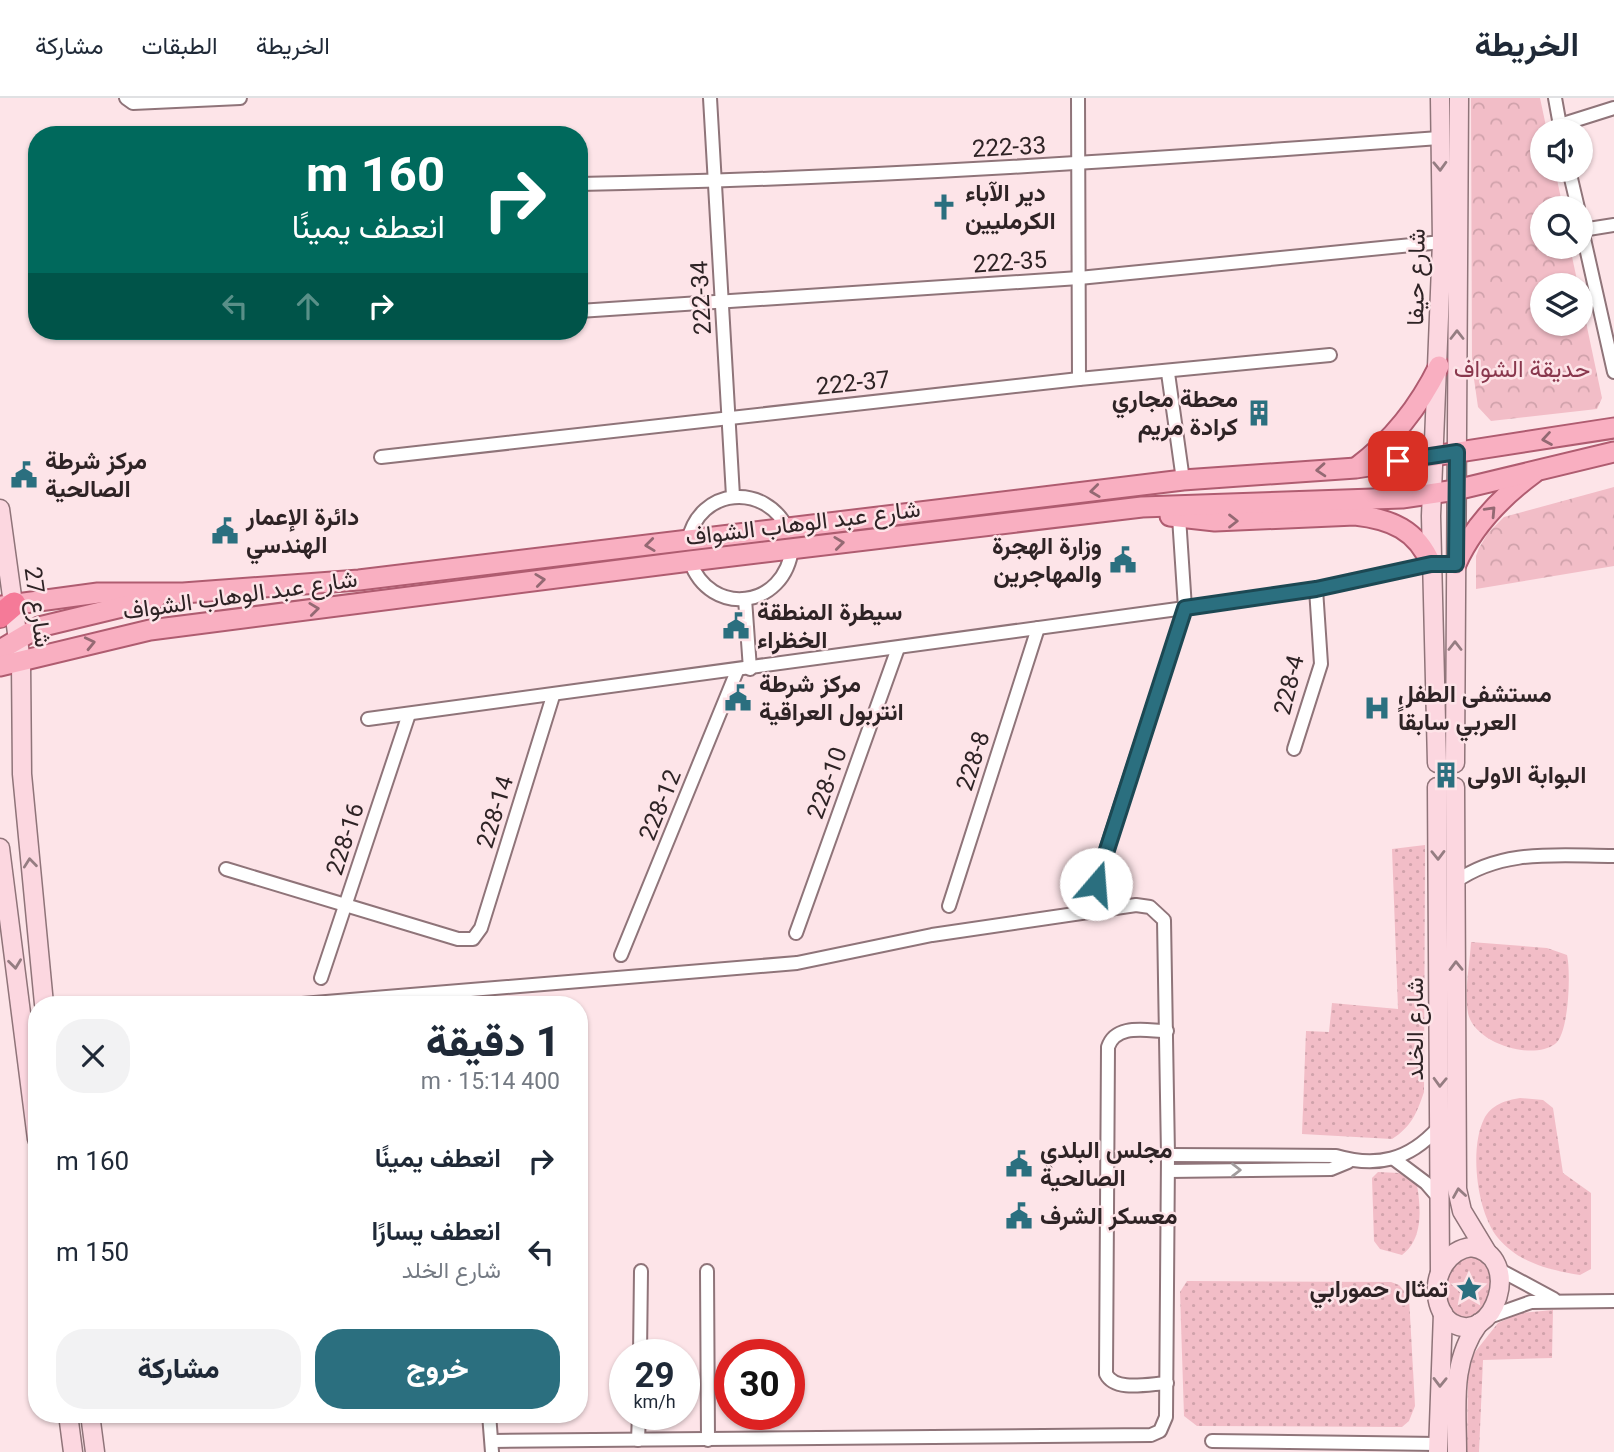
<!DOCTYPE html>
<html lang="ar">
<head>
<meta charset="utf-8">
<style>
  :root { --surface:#fff; --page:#f2f2f3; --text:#1f2937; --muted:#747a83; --line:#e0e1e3; --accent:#2b6f7f }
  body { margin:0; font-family:Roboto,Vazirmatn,sans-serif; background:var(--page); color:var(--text); direction:rtl; height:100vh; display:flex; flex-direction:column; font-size:26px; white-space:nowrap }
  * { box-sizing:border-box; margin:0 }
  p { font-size:23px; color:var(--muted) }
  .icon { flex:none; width:38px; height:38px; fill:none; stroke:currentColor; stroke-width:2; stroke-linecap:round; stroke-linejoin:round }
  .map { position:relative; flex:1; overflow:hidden; direction:ltr }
  .details { position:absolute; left:28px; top:898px; width:560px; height:427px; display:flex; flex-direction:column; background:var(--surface); border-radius:28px; box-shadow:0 2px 5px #0004; direction:rtl }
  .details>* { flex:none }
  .guide { position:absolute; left:28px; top:28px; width:560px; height:214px; border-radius:28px; box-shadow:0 2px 5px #0004; direction:rtl; background:#00695c; color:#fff; overflow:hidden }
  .fabs { position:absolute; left:1530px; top:21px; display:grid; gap:14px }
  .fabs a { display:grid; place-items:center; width:63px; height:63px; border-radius:50%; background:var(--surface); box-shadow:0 2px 5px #0004; font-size:35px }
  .speed { position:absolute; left:609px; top:1241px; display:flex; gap:14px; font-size:35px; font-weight:700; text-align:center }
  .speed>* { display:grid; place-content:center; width:91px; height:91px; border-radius:50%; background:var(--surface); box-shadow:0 2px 5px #0004; line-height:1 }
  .speed small { font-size:18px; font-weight:400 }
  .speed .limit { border:10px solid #d22; background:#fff; color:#111 }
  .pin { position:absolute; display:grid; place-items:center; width:60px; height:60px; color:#fff; margin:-30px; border-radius:14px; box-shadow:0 4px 10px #0006 }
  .me { position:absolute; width:77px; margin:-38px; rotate:18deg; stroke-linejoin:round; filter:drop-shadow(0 0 5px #0008) }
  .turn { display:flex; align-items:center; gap:24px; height:147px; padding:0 28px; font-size:32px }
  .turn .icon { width:91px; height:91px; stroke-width:2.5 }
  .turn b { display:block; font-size:49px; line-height:60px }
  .lanes { display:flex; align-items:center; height:66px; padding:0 28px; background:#0003; justify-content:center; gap:35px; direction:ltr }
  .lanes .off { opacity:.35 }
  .round { display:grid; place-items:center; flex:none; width:74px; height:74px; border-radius:28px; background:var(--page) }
  .overview { display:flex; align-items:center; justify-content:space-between; height:119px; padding:0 28px }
  h1 { font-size:42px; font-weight:800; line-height:52px }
  .action { display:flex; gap:14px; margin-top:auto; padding:14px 28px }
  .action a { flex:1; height:80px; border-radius:28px; background:var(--accent); color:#fff; font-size:28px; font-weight:800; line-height:80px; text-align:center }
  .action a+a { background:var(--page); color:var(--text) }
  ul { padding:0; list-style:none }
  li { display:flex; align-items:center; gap:21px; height:91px; padding:0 28px }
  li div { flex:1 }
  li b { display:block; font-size:26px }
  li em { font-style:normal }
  header { display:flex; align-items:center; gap:42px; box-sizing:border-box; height:98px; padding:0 35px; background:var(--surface); border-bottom:2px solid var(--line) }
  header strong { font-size:33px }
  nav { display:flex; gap:38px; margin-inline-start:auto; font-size:24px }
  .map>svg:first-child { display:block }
</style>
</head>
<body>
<header>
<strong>الخريطة</strong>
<nav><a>الخريطة</a><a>الطبقات</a><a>مشاركة</a></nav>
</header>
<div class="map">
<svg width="1614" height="1354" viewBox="0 0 1614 1354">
  <defs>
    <pattern id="grass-dots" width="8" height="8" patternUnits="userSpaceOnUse" patternTransform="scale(1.75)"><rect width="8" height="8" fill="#f2bdc7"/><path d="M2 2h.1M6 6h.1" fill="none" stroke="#d0a2ab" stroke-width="1.8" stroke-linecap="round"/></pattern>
    <pattern id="forest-crowns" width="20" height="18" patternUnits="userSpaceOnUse" patternTransform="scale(1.75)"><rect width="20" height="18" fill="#f2bdc7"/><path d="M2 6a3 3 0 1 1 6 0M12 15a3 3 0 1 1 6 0" fill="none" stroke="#d0a2ab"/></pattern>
  </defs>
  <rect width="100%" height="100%" fill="#fde4e8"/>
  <g fill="url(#grass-dots)">
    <path d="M1425,747l-1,247c-7,21 -13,35 -32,47l-90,-5 4,-103 23,1 3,-29 66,6 -6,-160z"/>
    <path d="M1471,844l76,6 20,7c4,17 2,79 -12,89 -23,17 -81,-1 -87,-31 -4,-22 2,-50 3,-71z"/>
    <path d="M1520,1000l23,2 10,8 10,65 28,20v76l-11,6c-31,-5 -61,-12 -82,-37 -21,-25 -29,-89 -14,-119 7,-14 22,-19 36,-21z"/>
    <path d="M1378,1074l21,1 18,12c4,25 6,54 -15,70l-22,-6 -6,-8 -2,-63z"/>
    <polygon points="1467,1158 1481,1161 1493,1176 1490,1206 1470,1223 1452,1218 1442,1193 1451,1168"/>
    <polygon points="1187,1183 1391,1184 1399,1187 1409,1199 1415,1308 1409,1323 1402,1329 1197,1328 1184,1318 1180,1194"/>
    <polygon points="1553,1212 1552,1260 1483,1262 1479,1354 1467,1354 1468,1269 1475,1254 1498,1225 1520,1215"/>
  </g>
  <g fill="url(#forest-crowns)">
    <polygon points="1471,0 1540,0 1547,33 1542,33 1542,72 1555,72 1563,110 1542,110 1542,149 1570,149 1578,187 1542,187 1542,226 1580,226 1580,196 1602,300 1597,311 1491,323 1478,309 1472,267"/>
    <polygon points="1614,389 1614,468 1476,491 1476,458 1479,450 1488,435 1504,419"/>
  </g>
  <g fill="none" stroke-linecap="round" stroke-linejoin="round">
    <g stroke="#8f7479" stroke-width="16">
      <g id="minor">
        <polyline points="126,0 133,5 240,0"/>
        <polyline points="710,0 733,398"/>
        <polyline points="1078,0 1079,281"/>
        <polyline points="1555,0 1561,33"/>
        <polyline points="1560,27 1614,10"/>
        <polyline points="1569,72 1578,110"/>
        <path d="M579,86c288,-5 574,-25 860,-46"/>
        <polyline points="1580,123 1614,274"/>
        <polyline points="1582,132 1614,127"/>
        <polyline points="579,213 1079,180 1442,144"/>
        <polyline points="1168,275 1183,382"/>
        <polyline points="381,359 1079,281 1330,257"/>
        <path d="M688,443c11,-54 78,-59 100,-11"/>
        <path d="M690,463c20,57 95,48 102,-13"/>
        <polyline points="745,501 750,571"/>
        <polyline points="368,621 1185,510 1316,491 1431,466 1456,466"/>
        <polyline points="1294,651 1321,566 1316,491"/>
        <polyline points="226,771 458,841 473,841 481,830 553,598"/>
        <path d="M1455,784c48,-34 103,-26 159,-26"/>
        <polyline points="1095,786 1185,510 1179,419"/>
        <polyline points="949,808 1038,530"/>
        <polyline points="796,835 898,550"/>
        <polyline points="621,857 737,573"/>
        <polyline points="321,880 409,616"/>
        <polyline points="302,906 797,865 932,837 1136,807 1150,809 1164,822 1168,1057 1166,1319 1160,1333 1151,1337 492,1343"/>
        <path d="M1168,1057l168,1c41,12 73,4 102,-28"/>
        <polyline points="1394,1061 1426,1085 1439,1100"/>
        <polyline points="1168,1073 1331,1071 1348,1064"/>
        <polyline points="1498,1171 1554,1201"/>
        <polyline points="707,1173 708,1342"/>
        <polyline points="1486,1220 1531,1204 1614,1203"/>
        <polyline points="640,1256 641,1173"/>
        <path d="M1167,1285c-19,1 -52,9 -61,-9l2,-327c8,-24 39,-16 59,-16"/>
        <polyline points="489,1316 492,1354"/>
        <polyline points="638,1342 639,1316"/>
        <polyline points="1212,1343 1438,1346"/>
      </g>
    </g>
    <g stroke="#8f7479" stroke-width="21">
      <g id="secondary">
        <polyline points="0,411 21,564 22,676 44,906"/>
        <polyline points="1437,665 1431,418 1442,144 1440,0"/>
        <polyline points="1455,665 1459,0"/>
        <polyline points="1437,689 1440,1174"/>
        <polyline points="1455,689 1457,1091 1462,1113 1488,1156"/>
        <polyline points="0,750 37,1041"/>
        <path d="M1471,1149c54,7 23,101 -19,76 -9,-5 -14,-17 -15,-28 -2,-22 11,-45 34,-48z"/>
        <polyline points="68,1316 73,1354"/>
        <polyline points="90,1316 95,1354"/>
        <polyline points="1438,1354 1443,1215"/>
        <path d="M1457,1354c0,-46 -7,-90 22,-129"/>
      </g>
    </g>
    <g stroke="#af5c70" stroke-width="23">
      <g id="primary">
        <path d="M1357,369c36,-27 62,-60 82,-101"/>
        <path d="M1170,418l45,5 140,-6c36,4 62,15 76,49"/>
        <path d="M1456,466c17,-38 44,-66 78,-91"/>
        <polyline points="2,508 98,495 183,495 359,482 1183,382 1356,370 1614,330"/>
        <polyline points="0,552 39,529 155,501"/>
        <polyline points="0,568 150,532 690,463 1142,409 1402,400 1456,392 1614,354"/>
      </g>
    </g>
    <g stroke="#af5c70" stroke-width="26">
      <polyline id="motorway" points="0,518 14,506"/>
    </g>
    <use href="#minor" stroke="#fff" stroke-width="12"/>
    <use href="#secondary" stroke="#fcd7e0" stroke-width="18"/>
    <use href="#primary" stroke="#f9afc1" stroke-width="19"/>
    <use href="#motorway" stroke="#f57a98" stroke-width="23"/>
  </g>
  <defs><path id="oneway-chevron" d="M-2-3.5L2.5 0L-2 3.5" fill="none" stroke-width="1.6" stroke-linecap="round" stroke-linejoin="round" transform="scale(1.75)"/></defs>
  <g stroke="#957d82">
    <use href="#oneway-chevron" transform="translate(1440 68) rotate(88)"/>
    <use href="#oneway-chevron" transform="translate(1457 237) rotate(-90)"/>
    <use href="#oneway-chevron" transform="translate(1455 548) rotate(-90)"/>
    <use href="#oneway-chevron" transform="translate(1438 757) rotate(89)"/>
    <use href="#oneway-chevron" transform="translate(30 765) rotate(-96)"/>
    <use href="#oneway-chevron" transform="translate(15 866) rotate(83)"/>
    <use href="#oneway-chevron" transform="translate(1456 868) rotate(-91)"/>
    <use href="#oneway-chevron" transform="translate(1440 984) rotate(92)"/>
    <use href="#oneway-chevron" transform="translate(1459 1095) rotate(-99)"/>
    <use href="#oneway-chevron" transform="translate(1440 1284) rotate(91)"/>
  </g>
  <g stroke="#946973">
    <use href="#oneway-chevron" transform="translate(1547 341) rotate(171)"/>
    <use href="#oneway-chevron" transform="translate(1321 372) rotate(176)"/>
    <use href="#oneway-chevron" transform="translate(1095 393) rotate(173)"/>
    <use href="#oneway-chevron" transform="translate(1491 413) rotate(-47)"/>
    <use href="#oneway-chevron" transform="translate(1233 423)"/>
    <use href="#oneway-chevron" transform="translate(839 445) rotate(-7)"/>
    <use href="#oneway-chevron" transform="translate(650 447) rotate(173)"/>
    <use href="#oneway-chevron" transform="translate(540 482) rotate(-7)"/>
    <use href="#oneway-chevron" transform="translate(314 511) rotate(-7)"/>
    <use href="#oneway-chevron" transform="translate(90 545) rotate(-13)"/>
  </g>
  <use stroke="#a19c9d" href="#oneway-chevron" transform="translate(1236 1072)"/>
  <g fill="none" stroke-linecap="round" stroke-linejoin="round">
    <g stroke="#1c4853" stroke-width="18">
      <polyline id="route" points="1096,786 1185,510 1316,491 1431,466 1456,466 1457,354 1398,363"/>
    </g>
    <use href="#route" stroke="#2b6f7f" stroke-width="12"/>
  </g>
  <defs>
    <g id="church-bare" transform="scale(2.1)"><path d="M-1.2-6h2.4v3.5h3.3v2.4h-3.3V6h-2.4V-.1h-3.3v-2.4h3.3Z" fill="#2b6f7f" stroke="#fde4e8" stroke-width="2.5" paint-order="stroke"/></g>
    <g id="building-bare" transform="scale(2.1)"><path d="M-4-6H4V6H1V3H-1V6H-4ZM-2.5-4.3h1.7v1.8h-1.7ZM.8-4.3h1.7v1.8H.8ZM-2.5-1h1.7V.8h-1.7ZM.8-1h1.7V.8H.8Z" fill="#2b6f7f" stroke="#fde4e8" stroke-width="2.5" paint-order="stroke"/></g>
    <g id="civic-bare" transform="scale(2.1)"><path d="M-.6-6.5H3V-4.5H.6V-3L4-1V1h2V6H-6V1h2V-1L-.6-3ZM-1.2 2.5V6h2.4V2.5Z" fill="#2b6f7f" stroke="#fde4e8" stroke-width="2.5" paint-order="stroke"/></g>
    <g id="hospital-bare" transform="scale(2.1)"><path d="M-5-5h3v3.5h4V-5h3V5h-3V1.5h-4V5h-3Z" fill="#2b6f7f" stroke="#fde4e8" stroke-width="2.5" paint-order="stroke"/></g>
    <g id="sight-bare" transform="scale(2.1)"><path d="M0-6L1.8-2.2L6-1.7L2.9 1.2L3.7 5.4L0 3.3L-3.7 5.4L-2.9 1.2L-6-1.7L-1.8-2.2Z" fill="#2b6f7f" stroke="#fde4e8" stroke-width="2.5" paint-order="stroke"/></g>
  </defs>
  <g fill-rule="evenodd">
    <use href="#church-bare" x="944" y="109"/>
    <use href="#building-bare" x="1259" y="315"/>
    <use href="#civic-bare" x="24" y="377"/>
    <use href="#civic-bare" x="225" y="433"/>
    <use href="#civic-bare" x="1123" y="462"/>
    <use href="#civic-bare" x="736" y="528"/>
    <use href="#civic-bare" x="738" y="600"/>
    <use href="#hospital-bare" x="1377" y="610"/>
    <use href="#building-bare" x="1446" y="677"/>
    <use href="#civic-bare" x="1019" y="1066"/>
    <use href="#civic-bare" x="1019" y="1118"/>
    <use href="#sight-bare" x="1469" y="1191"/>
  </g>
  <g text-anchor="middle" stroke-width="5" stroke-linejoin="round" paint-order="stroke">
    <g font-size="24" fill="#2e2325" stroke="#fde4e8">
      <text transform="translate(1009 49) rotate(-3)" y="8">222-33</text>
      <text transform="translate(1010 164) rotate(-4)" y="8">222-35</text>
      <text transform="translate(1416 179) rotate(-89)" y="8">شارع حيفا</text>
      <text transform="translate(701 200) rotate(-93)" y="8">222-34</text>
      <text transform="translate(853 285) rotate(-6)" y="8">222-37</text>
      <text transform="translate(803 425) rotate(-7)" y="8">شارع عبد الوهاب الشواف</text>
      <text transform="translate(240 497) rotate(-8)" y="8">شارع عبد الوهاب الشواف</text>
      <text transform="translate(38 509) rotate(82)" y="8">شارع 27</text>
      <text transform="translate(1289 587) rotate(-76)" y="8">228-4</text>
      <text transform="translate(973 663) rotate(-72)" y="8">228-8</text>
      <text transform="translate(827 685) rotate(-70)" y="8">228-10</text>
      <text transform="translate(660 707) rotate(-68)" y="8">228-12</text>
      <text transform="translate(495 714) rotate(-73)" y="8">228-14</text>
      <text transform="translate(345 741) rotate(-72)" y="8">228-16</text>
      <text transform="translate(1415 931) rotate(-90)" y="8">شارع الخلد</text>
    </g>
    <g font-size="24" font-weight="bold" fill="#2e2325" stroke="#fde4e8" text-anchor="start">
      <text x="965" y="103">دير الآباء<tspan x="965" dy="28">الكرمليين</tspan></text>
      <text x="1238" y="309" text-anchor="end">محطة مجاري<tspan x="1238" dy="28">كرادة مريم</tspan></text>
      <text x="45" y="371">مركز شرطة<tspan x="45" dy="28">الصالحية</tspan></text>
      <text x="246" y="427">دائرة الإعمار<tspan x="246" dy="28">الهندسي</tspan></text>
      <text x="1102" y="456" text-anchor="end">وزارة الهجرة<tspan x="1102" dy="28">والمهاجرين</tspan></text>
      <text x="757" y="522">سيطرة المنطقة<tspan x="757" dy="28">الخظراء</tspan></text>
      <text x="759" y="594">مركز شرطة<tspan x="759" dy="28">انتربول العراقية</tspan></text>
      <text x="1398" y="604">مستشفى الطفل<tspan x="1398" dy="28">العربي سابقاً</tspan></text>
      <text x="1467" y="685">البوابة الاولى</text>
      <text x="1040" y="1060">مجلس البلدي<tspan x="1040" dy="28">الصالحية</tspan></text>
      <text x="1040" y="1126">معسكر الشرف</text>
      <text x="1448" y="1199" text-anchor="end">تمثال حمورابي</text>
    </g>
    <g font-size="24" fill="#89374d" stroke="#fde4e8">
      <text x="1522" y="279">حديقة الشواف</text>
    </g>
  </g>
</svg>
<div class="fabs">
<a><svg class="icon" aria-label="sound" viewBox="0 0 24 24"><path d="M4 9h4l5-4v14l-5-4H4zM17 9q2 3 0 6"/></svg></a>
<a><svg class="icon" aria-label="search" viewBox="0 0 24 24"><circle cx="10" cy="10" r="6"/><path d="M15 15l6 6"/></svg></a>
<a><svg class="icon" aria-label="layers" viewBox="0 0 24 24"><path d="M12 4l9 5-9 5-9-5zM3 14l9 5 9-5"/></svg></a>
</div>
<div class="speed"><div>29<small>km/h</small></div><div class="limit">30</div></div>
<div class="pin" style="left:1398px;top:363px;background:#d93025"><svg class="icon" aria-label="arrive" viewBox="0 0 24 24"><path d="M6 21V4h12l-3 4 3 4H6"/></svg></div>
<svg class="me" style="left:1096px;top:786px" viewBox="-20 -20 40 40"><circle r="19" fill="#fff"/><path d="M0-13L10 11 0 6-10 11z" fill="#2b6f7f"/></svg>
<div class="guide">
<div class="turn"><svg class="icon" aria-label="right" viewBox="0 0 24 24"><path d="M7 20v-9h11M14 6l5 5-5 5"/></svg><div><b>160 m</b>انعطف يمينًا</div></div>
<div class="lanes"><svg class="icon off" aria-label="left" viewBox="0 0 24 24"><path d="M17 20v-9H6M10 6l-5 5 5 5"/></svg><svg class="icon off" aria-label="ahead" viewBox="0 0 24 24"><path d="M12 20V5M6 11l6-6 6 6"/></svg><svg class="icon" aria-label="right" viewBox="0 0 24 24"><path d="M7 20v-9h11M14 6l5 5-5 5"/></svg></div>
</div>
<section class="details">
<div class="overview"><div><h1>1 دقيقة</h1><p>400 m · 15:14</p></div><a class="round"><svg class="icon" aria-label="close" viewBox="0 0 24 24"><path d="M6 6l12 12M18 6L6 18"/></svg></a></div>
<ul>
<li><svg class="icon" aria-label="right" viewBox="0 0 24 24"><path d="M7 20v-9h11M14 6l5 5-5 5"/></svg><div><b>انعطف يمينًا</b></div><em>160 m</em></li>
<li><svg class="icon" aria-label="left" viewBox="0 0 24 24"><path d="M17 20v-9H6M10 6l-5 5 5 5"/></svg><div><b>انعطف يسارًا</b><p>شارع الخلد</p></div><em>150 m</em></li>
</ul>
<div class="action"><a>خروج</a><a>مشاركة</a></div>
</section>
</div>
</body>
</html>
